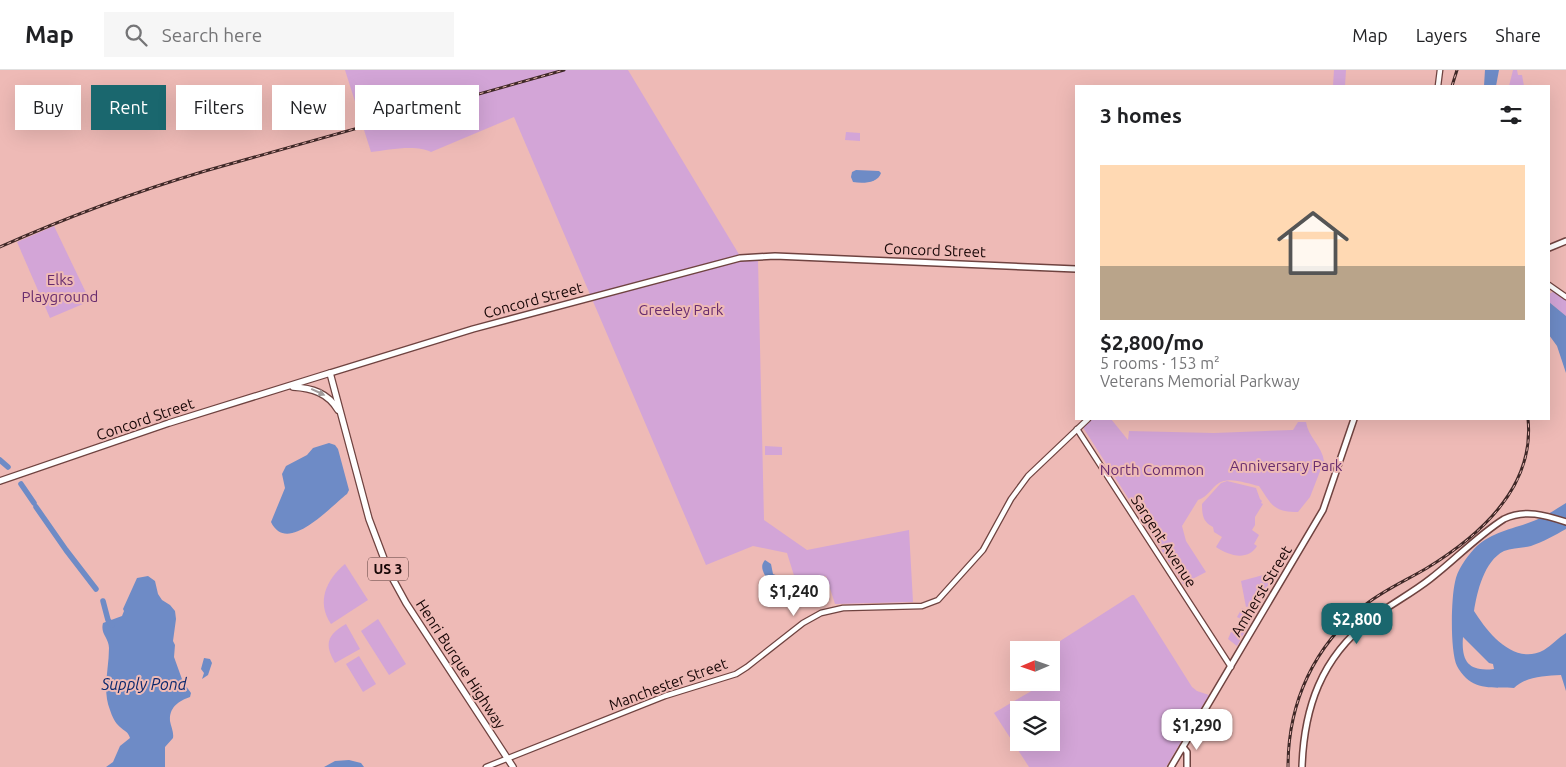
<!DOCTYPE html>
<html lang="en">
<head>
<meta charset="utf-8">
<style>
	:root { --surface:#fff; --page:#f6f6f6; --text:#202124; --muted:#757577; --line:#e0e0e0; --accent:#1a676e }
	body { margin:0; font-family:Ubuntu,sans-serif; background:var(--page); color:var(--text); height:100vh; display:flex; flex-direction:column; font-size:19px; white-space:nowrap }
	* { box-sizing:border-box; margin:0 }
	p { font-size:16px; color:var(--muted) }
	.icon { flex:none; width:28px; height:28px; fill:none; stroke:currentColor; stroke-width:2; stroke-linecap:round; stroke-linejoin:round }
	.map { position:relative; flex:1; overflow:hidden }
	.side { position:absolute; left:1075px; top:15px; width:475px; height:335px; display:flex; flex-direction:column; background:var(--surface); border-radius:0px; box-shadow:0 5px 20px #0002 }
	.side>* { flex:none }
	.top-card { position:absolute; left:15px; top:15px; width:475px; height:45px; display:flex; gap:10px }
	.needle { width:32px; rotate:268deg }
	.fabs { position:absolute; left:1010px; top:571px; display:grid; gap:10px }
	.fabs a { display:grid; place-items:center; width:50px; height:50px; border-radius:0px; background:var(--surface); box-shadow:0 5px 20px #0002; font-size:25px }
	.price { position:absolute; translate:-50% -42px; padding:0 11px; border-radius:10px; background:#fff; color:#222; font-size:16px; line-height:32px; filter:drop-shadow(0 1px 2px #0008) }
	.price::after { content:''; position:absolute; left:50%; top:30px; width:15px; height:11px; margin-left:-8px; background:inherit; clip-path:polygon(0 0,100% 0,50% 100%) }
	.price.active { background:var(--accent); color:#fff }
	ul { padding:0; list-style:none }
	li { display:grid; align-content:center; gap:10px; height:265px; padding:0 25px }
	li span { display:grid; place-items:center; height:155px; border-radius:0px; color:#555 }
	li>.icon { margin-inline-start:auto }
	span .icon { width:90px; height:90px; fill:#fffc; stroke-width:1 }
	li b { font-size:21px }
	h2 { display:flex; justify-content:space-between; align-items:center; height:60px; padding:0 25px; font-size:21px }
	.chip { padding:0 18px; border-radius:0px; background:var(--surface); box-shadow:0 5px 20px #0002; font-size:18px; line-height:45px }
	.chip.active { background:var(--accent); color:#fff }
	header { display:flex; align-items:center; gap:30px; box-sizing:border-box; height:70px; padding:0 25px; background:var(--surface); border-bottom:1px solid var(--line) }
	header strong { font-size:24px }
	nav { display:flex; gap:28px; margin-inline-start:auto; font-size:18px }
	.search { width:350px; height:45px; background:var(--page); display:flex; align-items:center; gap:12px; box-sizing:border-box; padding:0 18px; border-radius:0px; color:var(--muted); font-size:19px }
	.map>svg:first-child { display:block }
</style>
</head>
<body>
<header>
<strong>Map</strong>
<div class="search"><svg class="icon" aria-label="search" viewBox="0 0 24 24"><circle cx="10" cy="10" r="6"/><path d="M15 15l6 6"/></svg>Search here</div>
<nav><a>Map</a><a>Layers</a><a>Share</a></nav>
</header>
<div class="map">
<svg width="1566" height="697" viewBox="0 0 1566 697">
	<rect width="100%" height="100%" fill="#eebab6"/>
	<g fill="#d3a5d7" fill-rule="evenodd">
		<path d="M 345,0 L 628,0 L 743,191 L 758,190 L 764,450 L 807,480 L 909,460 L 913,532 L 835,534 L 826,506 L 796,512 L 787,483 L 753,476 L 706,495 L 514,47 L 431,82 C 417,74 387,80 371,82 Z"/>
		<path d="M 1334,0 L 1346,0 L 1345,16 L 1333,16 Z"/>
		<path d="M 1513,0 L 1517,0 L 1518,5 L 1522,5 L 1524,16 L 1509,16 Z"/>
		<path d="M 846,62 L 860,63 L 860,71 L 845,70 Z"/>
		<path d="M 54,156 L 90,231 L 50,248 L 17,172 Z"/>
		<path d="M 1555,221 L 1566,229 L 1566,246 L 1549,232 L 1549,224 Z"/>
		<path d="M 1092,349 L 1111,349 L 1128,370 L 1129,361 L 1214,363 L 1293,360 L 1298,352 L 1306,352 C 1308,367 1322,376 1324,391 L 1310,427 L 1298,442 C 1273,442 1272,435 1259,416 C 1249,414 1229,406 1219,413 C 1211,418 1208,427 1198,430 L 1182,456 L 1186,471 L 1206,502 L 1183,514 L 1084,359 L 1084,357 Z"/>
		<path d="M 765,376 L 782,377 L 782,385 L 765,385 Z"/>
		<path d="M 1227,411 L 1256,418 L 1260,429 L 1262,431 L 1261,433 L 1263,434 L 1255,447 L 1255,455 L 1252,460 L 1259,465 L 1254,474 L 1257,476 C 1247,492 1228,485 1216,477 L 1222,467 L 1214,462 L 1213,457 C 1203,452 1202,445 1202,434 L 1221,413 Z"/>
		<path d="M 345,494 L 368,530 L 331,554 C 316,532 326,510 345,494 Z"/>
		<path d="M 1267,504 C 1271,520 1263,534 1246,537 L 1241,511 Z"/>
		<path d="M 1132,525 L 1134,525 L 1192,617 L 1197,621 L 1209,625 L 1166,697 L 1029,697 L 994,643 L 1033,620 L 1029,613 L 1051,612 L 1051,580 L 1046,580 ZM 1019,640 L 1051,640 L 1051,672 L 1019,672 Z"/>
		<path d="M 1242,538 L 1254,545 L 1237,576 L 1228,569 L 1231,562 L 1235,563 L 1240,559 L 1237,556 L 1241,549 L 1237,547 Z"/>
		<path d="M 378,549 L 406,594 L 389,605 L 361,561 Z"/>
		<path d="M 346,554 L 360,579 L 335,593 C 324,574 327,565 346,554 Z"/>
		<path d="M 359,586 L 371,606 L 368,608 L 371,606 L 376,614 L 363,622 L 346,594 Z"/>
	</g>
	<g fill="#6e8bc6" fill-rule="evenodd">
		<path d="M 1485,0 L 1499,0 L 1496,16 L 1484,16 Z"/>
		<path d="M 856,100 L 879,101 L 881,103 C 878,113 863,114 853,112 L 851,107 L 852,102 Z"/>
		<path d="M 1549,232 L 1566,246 L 1566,303 L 1557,276 L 1549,265 Z"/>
		<path d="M 329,373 L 335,375 L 338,379 L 349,420 L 347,424 C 331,436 287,486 271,452 L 285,418 L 282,404 L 286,396 L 307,385 L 313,378 Z"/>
		<path d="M 1566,433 L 1566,459 C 1555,465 1543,472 1531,476 C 1523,478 1512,478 1504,481 C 1484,491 1477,522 1474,541 C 1488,563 1514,596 1544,580 C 1552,575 1558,568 1566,563 L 1566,621 L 1561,605 C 1544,606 1527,606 1514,618 C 1498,617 1478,620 1466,608 C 1463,605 1459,600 1457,596 C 1450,581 1451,529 1455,512 C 1457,500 1466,488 1474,479 C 1491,461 1515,459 1536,450 C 1546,446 1556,439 1566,433 ZM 1463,567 L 1489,593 L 1493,594 L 1494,599 C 1469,602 1461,592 1463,567 Z"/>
		<path d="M 765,490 L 771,494 L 773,504 L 778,506 L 779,512 L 769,514 C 766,505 758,498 765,490 Z"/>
		<path d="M 148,506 L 155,511 L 158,524 L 162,530 L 170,535 L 175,541 L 176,549 L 173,571 L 175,575 L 174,587 L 183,612 L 191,623 L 190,627 C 179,631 169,637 170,651 C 171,657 174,662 173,668 L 165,677 L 165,697 L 106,697 L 113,692 L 120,676 L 130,668 C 128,661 124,661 120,657 C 115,653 112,646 110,640 C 102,620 109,599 109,578 C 109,568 100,564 103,553 L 122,546 L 124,541 L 123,539 L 137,508 Z"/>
		<path d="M 204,588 L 210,589 L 212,593 L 208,605 L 202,609 L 204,603 L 201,599 Z"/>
		<path d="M 349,690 L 361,693 L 364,697 L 324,697 L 335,691 Z"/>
	</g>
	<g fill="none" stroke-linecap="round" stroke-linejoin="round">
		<g stroke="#6e8bc6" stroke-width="5.5">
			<path d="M 0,390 L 8,397"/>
			<path d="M 21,414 L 34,433"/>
			<path d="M 36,437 L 66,480 L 96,519"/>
			<path d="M 103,531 L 108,550 L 112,555"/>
		</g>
		<g stroke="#6f4340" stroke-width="7">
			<g id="tertiary">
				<path d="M 1438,16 L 1440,0"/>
				<path d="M 1549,215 L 1566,227"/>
				<path d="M 1077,359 L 1231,597"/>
				<path d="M 486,697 L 665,626 L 736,604 L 747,597 L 803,553 L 821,543 L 843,538 L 922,536 L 938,530 L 983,480 L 1011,429 L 1028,406 L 1088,349"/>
			</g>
		</g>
		<g stroke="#6f4340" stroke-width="8">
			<g id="secondary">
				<path d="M 1549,178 L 1566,171"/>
				<path d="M 330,303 L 473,259 L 740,188 L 775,186 L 1076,199"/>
				<path d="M 1183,677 L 1187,682 L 1187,697"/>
				<path d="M 1171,697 L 1323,440 L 1354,349"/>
				<path d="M 1302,697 C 1304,638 1321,588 1370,550 C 1389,535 1411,524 1430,509 C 1455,490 1477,466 1504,449 C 1525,439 1545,445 1566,452"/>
			</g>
		</g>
		<g stroke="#6f4340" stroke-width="8">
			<g id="primary">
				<path d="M 293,317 C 312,318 328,323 338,340"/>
				<path d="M 0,411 L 169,353 L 330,303 L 369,449 L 389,502 L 406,533 L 513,697"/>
			</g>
		</g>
		<use href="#tertiary" stroke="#fff" stroke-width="4.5"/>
		<use href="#secondary" stroke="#fff" stroke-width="5"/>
		<use href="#primary" stroke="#fff" stroke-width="5.5"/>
		<g stroke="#402928" stroke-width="3">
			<g id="rail">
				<path d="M 1452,16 L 1457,0"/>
				<path d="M 0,177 C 67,147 135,122 205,101 L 564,0"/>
				<path d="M 1288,697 C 1288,632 1314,576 1365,535 C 1384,520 1407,510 1427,498 C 1481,465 1535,417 1528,349"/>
			</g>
		</g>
		<use href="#rail" stroke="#eebab6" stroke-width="1" stroke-dasharray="4" stroke-linecap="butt"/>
	</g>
	<defs><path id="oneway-solid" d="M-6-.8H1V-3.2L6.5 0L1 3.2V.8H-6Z" transform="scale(1.25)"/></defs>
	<use fill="#a29b9b" href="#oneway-solid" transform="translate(318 322) rotate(25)"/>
	<g text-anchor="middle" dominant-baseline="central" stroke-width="4" stroke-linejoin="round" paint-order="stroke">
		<rect fill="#eebab6" stroke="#583c3b" stroke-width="1" x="368" y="487.5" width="40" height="23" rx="4"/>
		<g font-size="14" font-weight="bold" fill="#170606">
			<text x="388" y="499">US 3</text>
		</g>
		<g font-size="15" fill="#170606" stroke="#eebab6">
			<text transform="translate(935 180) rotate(2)">Concord Street</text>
			<text transform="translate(533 230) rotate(-15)">Concord Street</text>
			<text transform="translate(145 349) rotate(-19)">Concord Street</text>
			<text transform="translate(1164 471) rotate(57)">Sargent Avenue</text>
			<text transform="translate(1261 521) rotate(-59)">Amherst Street</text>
			<text transform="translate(461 594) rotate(57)">Henri Burque Highway</text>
			<text transform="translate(668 614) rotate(-20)">Manchester Street</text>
		</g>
		<g font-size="15" fill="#682c6e" stroke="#eebab6">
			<text x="60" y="209">Elks<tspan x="60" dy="17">Playground</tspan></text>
			<text x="681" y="239">Greeley Park</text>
			<text x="1286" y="395">Anniversary Park</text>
			<text x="1152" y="399">North Common</text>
		</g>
		<g font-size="16" font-style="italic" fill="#0b286d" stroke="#eebab6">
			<text x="144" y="614">Supply Pond</text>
		</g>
	</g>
</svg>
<div class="fabs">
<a><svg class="needle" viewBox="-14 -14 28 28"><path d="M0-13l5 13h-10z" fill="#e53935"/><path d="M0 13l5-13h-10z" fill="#757577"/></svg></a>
<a><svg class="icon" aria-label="layers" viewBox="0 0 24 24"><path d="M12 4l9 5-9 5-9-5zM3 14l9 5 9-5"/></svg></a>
</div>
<b class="price" style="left:794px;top:547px">$1,240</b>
<b class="price active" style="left:1357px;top:575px">$2,800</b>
<b class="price" style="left:1197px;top:681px">$1,290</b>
<div class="top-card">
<a class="chip">Buy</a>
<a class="chip active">Rent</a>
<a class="chip">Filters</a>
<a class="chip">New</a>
<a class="chip">Apartment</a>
</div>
<section class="side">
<h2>3 homes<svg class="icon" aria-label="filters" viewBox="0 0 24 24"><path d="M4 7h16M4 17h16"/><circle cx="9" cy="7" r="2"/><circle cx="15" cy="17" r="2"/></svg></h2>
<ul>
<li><span style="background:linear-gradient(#ffd9b3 65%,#b9a48a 0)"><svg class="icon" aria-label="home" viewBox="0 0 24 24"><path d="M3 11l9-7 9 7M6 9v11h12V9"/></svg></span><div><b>$2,800/mo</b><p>5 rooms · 153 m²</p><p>Veterans Memorial Parkway</p></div></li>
</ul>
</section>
</div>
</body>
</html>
